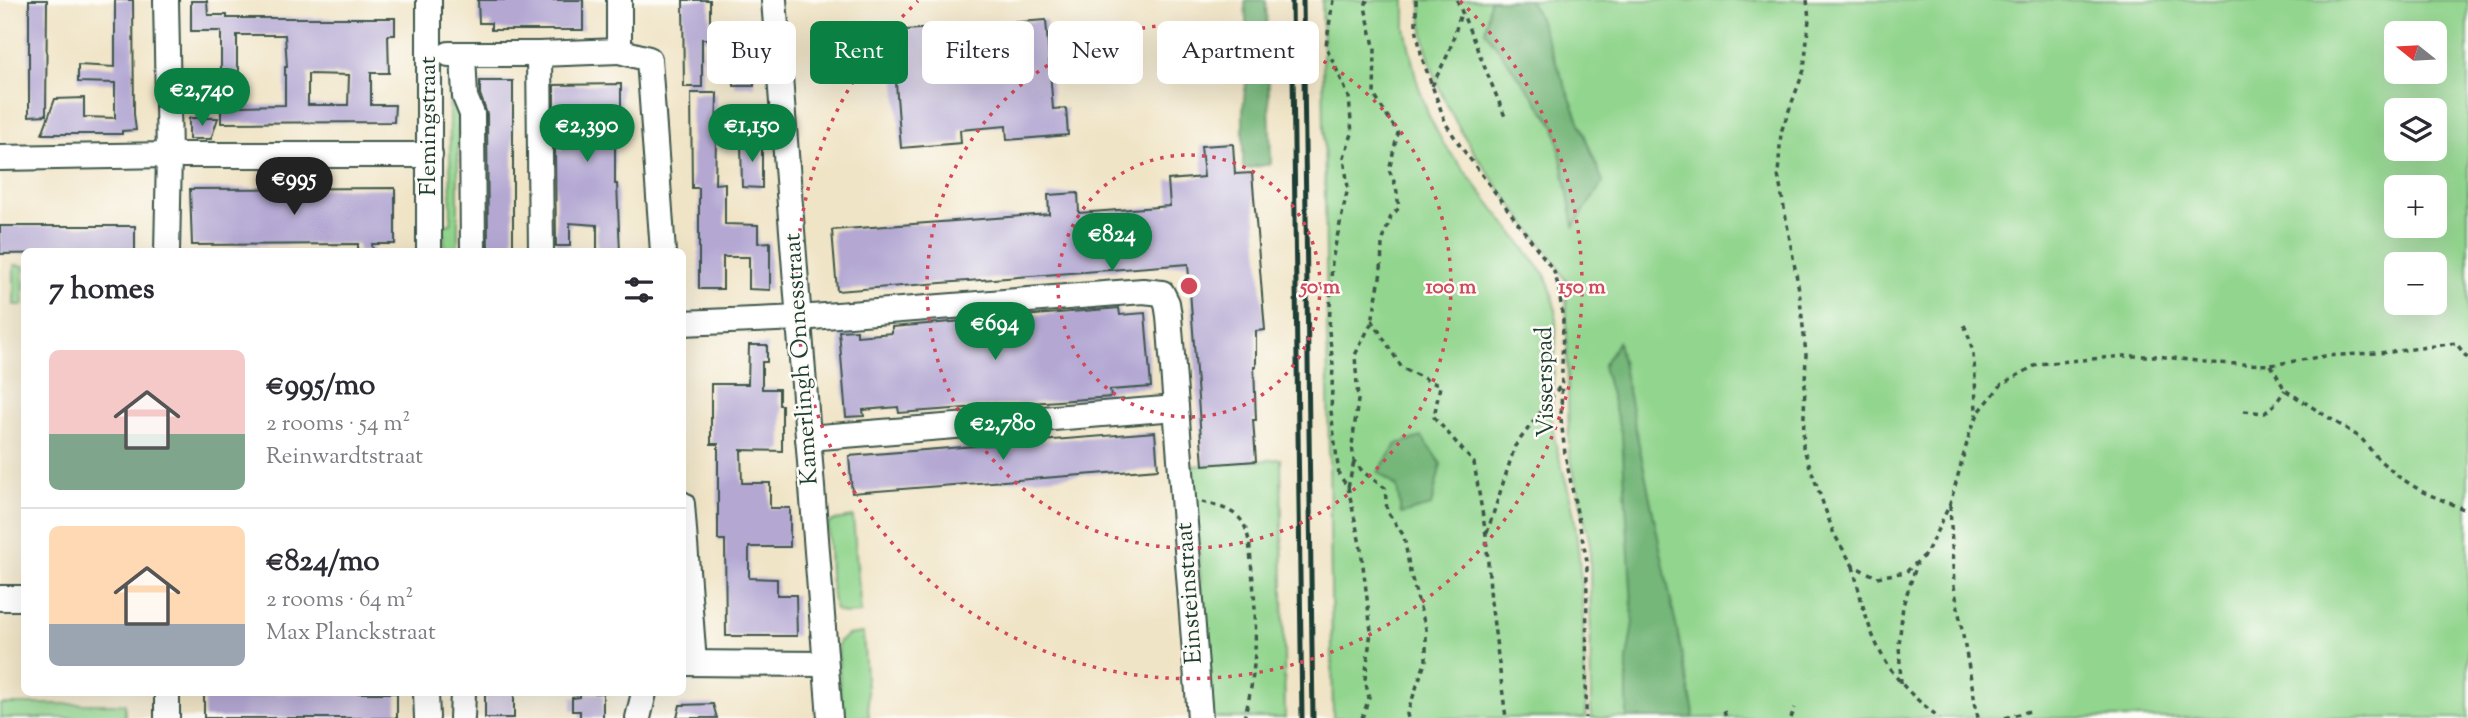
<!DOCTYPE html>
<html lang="en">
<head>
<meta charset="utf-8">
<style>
	:root { --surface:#fff; --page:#f2f2f3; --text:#2b2b33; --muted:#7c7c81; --line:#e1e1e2; --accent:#0b8043 }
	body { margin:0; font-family:"Sorts Mill Goudy",serif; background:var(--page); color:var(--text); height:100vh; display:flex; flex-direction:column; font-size:26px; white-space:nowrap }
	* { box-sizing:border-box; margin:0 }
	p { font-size:23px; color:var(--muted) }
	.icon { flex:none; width:38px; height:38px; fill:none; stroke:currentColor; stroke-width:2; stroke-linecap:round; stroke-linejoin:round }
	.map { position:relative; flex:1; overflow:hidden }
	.sheet { position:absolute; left:21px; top:248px; width:665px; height:448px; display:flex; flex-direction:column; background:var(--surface); border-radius:10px; box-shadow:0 7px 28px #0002 }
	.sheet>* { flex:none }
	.banner { position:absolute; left:707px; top:21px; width:665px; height:63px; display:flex; gap:14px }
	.needle { width:46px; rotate:288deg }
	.fabs { position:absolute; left:2384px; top:21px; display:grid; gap:14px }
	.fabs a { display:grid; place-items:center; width:63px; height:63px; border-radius:10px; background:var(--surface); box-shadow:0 7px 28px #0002; font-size:35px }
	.price { position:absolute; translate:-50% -60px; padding:0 16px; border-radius:24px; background:var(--accent); color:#fff; font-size:23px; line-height:46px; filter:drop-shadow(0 2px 4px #0008) }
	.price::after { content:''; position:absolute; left:50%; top:42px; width:21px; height:16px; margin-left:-10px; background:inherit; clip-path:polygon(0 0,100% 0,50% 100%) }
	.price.on { background:#222; color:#fff }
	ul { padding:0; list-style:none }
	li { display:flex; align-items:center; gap:21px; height:175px; padding:0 28px }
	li+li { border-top:2px solid var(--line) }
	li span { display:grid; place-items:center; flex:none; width:196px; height:140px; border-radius:10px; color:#555 }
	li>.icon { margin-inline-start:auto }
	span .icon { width:84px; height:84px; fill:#fffc; stroke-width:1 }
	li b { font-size:30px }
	h2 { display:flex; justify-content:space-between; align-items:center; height:84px; padding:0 28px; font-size:30px }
	.chip { padding:0 24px; border-radius:10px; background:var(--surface); box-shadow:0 7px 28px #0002; font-size:24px; line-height:63px }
	.chip.on { background:var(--accent); color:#fff }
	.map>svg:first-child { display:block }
</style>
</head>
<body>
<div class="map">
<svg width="2468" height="718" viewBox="0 0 2468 718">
	<rect width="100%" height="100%" fill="#fdfcf7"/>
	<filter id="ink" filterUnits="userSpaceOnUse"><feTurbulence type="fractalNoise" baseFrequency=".0143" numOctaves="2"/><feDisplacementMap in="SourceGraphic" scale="14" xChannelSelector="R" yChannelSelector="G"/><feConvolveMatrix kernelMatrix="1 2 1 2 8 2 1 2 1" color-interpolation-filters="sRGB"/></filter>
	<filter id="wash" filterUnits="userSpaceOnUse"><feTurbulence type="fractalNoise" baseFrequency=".00686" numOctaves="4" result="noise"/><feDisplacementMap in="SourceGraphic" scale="28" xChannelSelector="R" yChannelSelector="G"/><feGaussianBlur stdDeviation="1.57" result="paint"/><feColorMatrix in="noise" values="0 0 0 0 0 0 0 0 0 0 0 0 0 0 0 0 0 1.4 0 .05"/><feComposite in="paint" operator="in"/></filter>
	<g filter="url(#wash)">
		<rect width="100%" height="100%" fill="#f0e4c6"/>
		<g fill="#92d58e" stroke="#588961" stroke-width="2" fill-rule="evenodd">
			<path d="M 1322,0 L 1405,0 L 1405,28 L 1416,78 L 1428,114 L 1443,143 L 1545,275 C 1568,321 1548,373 1552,422 C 1555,454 1569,484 1574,516 C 1584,583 1584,650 1586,718 L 1333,718 Z"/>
			<path d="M 1421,0 L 2468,0 L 2468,718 L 1591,718 L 1590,544 L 1569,452 L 1566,281 L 1556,263 C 1500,187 1419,100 1421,0 ZM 2396,33 L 2434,33 L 2434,72 L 2396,72 ZM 2396,110 L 2434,110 L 2434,149 L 2396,149 ZM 2396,187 L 2434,187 L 2434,226 L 2396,226 ZM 2396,264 L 2434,264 L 2434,303 L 2396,303 Z"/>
			<path d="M 449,67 L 458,67 L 458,252 L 444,252 L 444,225 L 451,224 Z"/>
			<path d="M 14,265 L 24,266 L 24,305 L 14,305 Z"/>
			<path d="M 1281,459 L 1285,718 L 1211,718 L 1192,466 Z"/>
			<path d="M 853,517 L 861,613 L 845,614 L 835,610 L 830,576 L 828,524 L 835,520 Z"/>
			<path d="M 863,633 L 869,718 L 841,718 L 838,642 L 848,635 Z"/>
			<rect x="0" y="704" width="125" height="14"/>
		</g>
		<g fill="#75b679" stroke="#4a7a56" stroke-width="2">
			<path d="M 1245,0 L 1266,0 L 1271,164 L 1243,169 L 1243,110 L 1248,60 Z"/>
			<path d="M 1490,0 L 1529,0 L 1537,14 L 1603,182 L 1574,226 L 1555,126 L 1485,31 Z"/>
			<path d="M 1618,342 L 1694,713 L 1692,718 L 1627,718 L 1627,659 L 1633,623 L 1622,436 L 1603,366 Z"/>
			<path d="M 1422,437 L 1441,464 L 1431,506 L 1401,514 L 1397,487 L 1378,472 L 1397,444 Z"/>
		</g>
		<g id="blocks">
			<g fill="#b4a8d3" fill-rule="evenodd">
				<path d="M 29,0 L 47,0 L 46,115 L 29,116 Z"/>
				<path d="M 115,0 L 133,0 L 134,114 L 136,130 L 122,131 L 122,134 L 42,134 L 55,99 L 84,98 L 84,117 L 115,118 L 115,83 L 78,82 L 78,65 L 115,67 Z"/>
				<path d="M 478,0 L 583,0 L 583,30 L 491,30 L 491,23 L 479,23 Z"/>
				<path d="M 683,0 L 710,0 L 710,39 L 702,39 L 702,87 L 684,87 Z"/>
				<path d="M 191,1 L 207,1 L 208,15 L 227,15 L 227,18 L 395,18 L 395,35 L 388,35 L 389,73 L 371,73 L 371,105 L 395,105 L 394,122 L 221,123 L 221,31 L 191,31 ZM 237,35 L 285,35 L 287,67 L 285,67 L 285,105 L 238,106 L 239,67 L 237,66 ZM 308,74 L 349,75 L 348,105 L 308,105 Z"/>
				<path d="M 1046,20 L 1053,109 L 1066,108 L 1068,135 L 1007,140 L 1006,126 L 960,130 L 961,143 L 901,148 L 892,31 Z"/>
				<path d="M 733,39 L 754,39 L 754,86 L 734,86 Z"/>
				<path d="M 480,81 L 513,81 L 513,252 L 488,252 L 487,114 L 480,94 Z"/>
				<path d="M 621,84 L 621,107 L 611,107 L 612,144 L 615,144 L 615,184 L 617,184 L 620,252 L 597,252 L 597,225 L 570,223 L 570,246 L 556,246 L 555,149 L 563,149 L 563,108 L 554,108 L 554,85 Z"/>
				<path d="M 691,93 L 717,93 L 715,184 L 725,183 L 725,224 L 758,225 L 758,243 L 770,242 L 770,290 L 749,289 L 749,257 L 723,257 L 723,289 L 699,289 L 699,188 L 692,188 Z"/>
				<path d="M 189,118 L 218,118 L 211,139 L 189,139 Z"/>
				<path d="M 741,141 L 762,141 L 762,188 L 742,187 Z"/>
				<path d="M 1233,144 L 1235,174 L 1252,173 L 1265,330 L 1256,331 L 1256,367 L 1254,367 L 1256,420 L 1253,420 L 1256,461 L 1203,465 L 1188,264 L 837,291 L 832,230 L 1049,214 L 1048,195 L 1078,193 L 1079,213 L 1170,206 L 1168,180 L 1204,177 L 1201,146 Z"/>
				<path d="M 395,188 L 395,244 L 372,244 L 373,252 L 358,252 L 358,244 L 192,245 L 190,189 Z"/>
				<path d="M 0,226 L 135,226 L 135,252 L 0,254 Z"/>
				<path d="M 1119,308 L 1120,315 L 1145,313 L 1151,387 L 1110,390 L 1111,397 L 899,413 L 898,407 L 863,410 L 864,416 L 846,417 L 839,331 L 857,330 L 857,336 L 892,333 L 892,327 Z"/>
				<path d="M 749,345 L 767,345 L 767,362 L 762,362 L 762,389 L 779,389 L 779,405 L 782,405 L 782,451 L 741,450 L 742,483 L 770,483 L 770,508 L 790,508 L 790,547 L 749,547 L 749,578 L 777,579 L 777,595 L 796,595 L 797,636 L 726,636 L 725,540 L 718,540 L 718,444 L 711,444 L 711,384 L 748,384 Z"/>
				<path d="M 1155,432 L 1158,469 L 852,493 L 849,456 Z"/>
				<rect x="204" y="693" width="193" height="25"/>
				<rect x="485" y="693" width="29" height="25"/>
				<path d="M 580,693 L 603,693 L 603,718 L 580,718 L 580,711 L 572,711 L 572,698 L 580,697 Z"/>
				<path d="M 713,704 L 717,718 L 677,718 L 680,705 Z"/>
			</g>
		</g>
	</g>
	<g filter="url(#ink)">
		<use href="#blocks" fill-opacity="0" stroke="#3e564a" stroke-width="2"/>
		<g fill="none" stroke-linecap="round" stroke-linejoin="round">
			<g stroke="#3e564a" stroke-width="28">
				<g id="minor">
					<path d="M 166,0 L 169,155 L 167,252"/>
					<path d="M 619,0 L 619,51 L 649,59 L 663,252"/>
					<path d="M 774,0 L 830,718"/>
					<path d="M 449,54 L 539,54 L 619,51"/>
					<path d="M 463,54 L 465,97 L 472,114 L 473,252"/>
					<path d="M 539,54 L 541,252"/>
					<path d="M 0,158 L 169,155 L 430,155"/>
					<path d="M 429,252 L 429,0"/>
					<path d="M 682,323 L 799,318 L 1143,291 L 1162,293 L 1167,303 L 1169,316 L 1200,718"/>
					<path d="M 808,438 L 1176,408"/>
					<path d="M 682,504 L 694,663"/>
					<path d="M 0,598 L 24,598"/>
					<path d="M 682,663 L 825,664"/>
					<path d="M 426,693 L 427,718"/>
					<path d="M 167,718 L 167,693"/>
					<path d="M 462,718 L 463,693"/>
					<path d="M 638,718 L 644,693"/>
				</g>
			</g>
			<g stroke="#3e564a" stroke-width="3.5" stroke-dasharray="5 5" stroke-linecap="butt">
				<path d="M 1333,0 L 1326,46 L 1349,97 L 1352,134 L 1344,157 L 1348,188 L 1332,260 L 1329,331 L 1333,365 L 1331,411 L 1339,475 L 1348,487 L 1361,549 L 1371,631 L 1365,679 L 1369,698 L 1362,718"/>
				<path d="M 1367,0 L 1365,7 L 1375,50 L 1374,95 L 1398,133 L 1389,170 L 1396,186 L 1399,208 L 1391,216 L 1382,243 L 1381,272 L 1372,322 L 1355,355 L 1358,400 L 1352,445 L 1354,461 L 1363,472 L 1385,488 L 1387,511 L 1404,536 L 1410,572 L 1426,629 L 1426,660 L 1407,714 L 1408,718"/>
				<path d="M 1416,0 L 1416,28 L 1422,58 L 1446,124 L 1461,147 L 1554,271 L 1559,289 L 1563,321 L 1561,419 L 1565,454 L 1587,561 L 1586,718"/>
				<path d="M 1457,0 L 1506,119"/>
				<path d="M 1807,0 L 1809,19 L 1804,70 L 1781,132 L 1778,175 L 1799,290 L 1806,354 L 1803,447 L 1834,534 L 1853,566 L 1877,577 L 1906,572 L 1926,554 L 1950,504 L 1970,432 L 1979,412 L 2002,384 L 2038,364 L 2124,356 L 2158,356 L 2212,363 L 2271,365 L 2325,356 L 2391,352 L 2456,343 L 2468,359"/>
				<path d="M 1432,86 L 1449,52 L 1461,13"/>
				<path d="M 1372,320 L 1402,368 L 1440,386 L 1434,417 L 1474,463 L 1486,535 L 1491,602 L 1506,718"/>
				<path d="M 1964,325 C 1977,351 1975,386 1976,415"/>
				<path d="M 2271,365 L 2285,390 L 2361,438 L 2378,459 L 2399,477 L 2423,492 L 2468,511"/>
				<path d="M 2244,411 L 2265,413 L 2276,403 L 2285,390"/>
				<path d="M 1348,487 L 1354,462"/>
				<path d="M 1202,502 C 1215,505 1232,509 1241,520 C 1249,530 1250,549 1251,562 C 1257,614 1259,667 1244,718"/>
				<path d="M 1950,505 L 1954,586 L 1978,718"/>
				<path d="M 1487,533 L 1515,446 L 1561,385"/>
				<path d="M 1853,566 C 1869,635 1880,674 1940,718"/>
				<path d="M 1901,683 L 1899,645 L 1903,605 L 1917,564"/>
				<path d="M 1724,711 L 1726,718"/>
				<path d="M 1791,718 L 1795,708"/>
				<path d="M 2005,718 L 2030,711"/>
			</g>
			<use href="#minor" stroke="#fff" stroke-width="24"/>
			<g stroke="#1f3d34" stroke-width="5">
				<path d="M 1292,0 L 1302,718"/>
				<path d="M 1303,0 L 1313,718"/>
			</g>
		</g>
	</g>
	<g fill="none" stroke="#d1495b" stroke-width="3.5" stroke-dasharray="3.5 7">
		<circle cx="1189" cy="286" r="131"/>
		<circle cx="1189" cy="286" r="262"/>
		<path d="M1460 1A393 393 0 1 1 918 1"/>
	</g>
	<g text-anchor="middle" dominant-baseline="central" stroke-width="5" stroke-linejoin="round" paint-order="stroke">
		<g font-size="24" fill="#1f3d34" stroke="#fdfcf7">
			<text transform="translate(429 126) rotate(-90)">Flemingstraat</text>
			<text transform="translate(802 359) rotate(-94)">Kamerlingh Onnesstraat</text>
			<text transform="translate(1546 382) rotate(-91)">Visserspad</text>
			<text transform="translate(1190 593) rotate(-94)">Einsteinstraat</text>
		</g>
	</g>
	<circle cx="1189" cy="286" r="10" fill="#d1495b" stroke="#fdfcf7" stroke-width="3.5"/>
	<g font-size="21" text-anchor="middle" font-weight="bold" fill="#d1495b" stroke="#fdfcf7" stroke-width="5" stroke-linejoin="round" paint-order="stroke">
		<text x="1320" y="293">50 m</text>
		<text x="1451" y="293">100 m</text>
		<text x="1582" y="293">150 m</text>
	</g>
</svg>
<div class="fabs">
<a><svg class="needle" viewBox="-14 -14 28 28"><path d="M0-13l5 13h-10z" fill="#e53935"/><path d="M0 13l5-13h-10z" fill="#7c7c81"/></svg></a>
<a><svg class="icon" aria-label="layers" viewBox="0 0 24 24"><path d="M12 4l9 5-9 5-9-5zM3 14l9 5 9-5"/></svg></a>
<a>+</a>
<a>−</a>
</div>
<b class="price" style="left:202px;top:128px">€2,740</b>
<b class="price" style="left:587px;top:164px">€2,390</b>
<b class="price" style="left:752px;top:164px">€1,150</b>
<b class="price on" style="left:294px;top:217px">€995</b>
<b class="price" style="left:1112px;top:273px">€824</b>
<b class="price" style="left:995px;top:362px">€694</b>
<b class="price" style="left:1003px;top:462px">€2,780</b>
<div class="banner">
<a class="chip">Buy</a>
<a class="chip on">Rent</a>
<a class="chip">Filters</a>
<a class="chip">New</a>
<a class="chip">Apartment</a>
</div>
<section class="sheet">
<h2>7 homes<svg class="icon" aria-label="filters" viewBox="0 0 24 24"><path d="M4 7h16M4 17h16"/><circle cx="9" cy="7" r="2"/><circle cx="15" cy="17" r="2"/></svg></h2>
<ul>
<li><span style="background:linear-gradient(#f6c9c9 60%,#7fa58c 0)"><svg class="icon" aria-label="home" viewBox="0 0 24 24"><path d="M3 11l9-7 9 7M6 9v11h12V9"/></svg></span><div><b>€995/mo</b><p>2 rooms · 54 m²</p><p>Reinwardtstraat</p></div></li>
<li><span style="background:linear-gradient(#ffd9b3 70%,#9aa5b1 0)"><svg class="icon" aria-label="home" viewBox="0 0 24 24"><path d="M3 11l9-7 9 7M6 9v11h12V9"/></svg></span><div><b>€824/mo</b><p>2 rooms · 64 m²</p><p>Max Planckstraat</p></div></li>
</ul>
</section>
</div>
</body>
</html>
